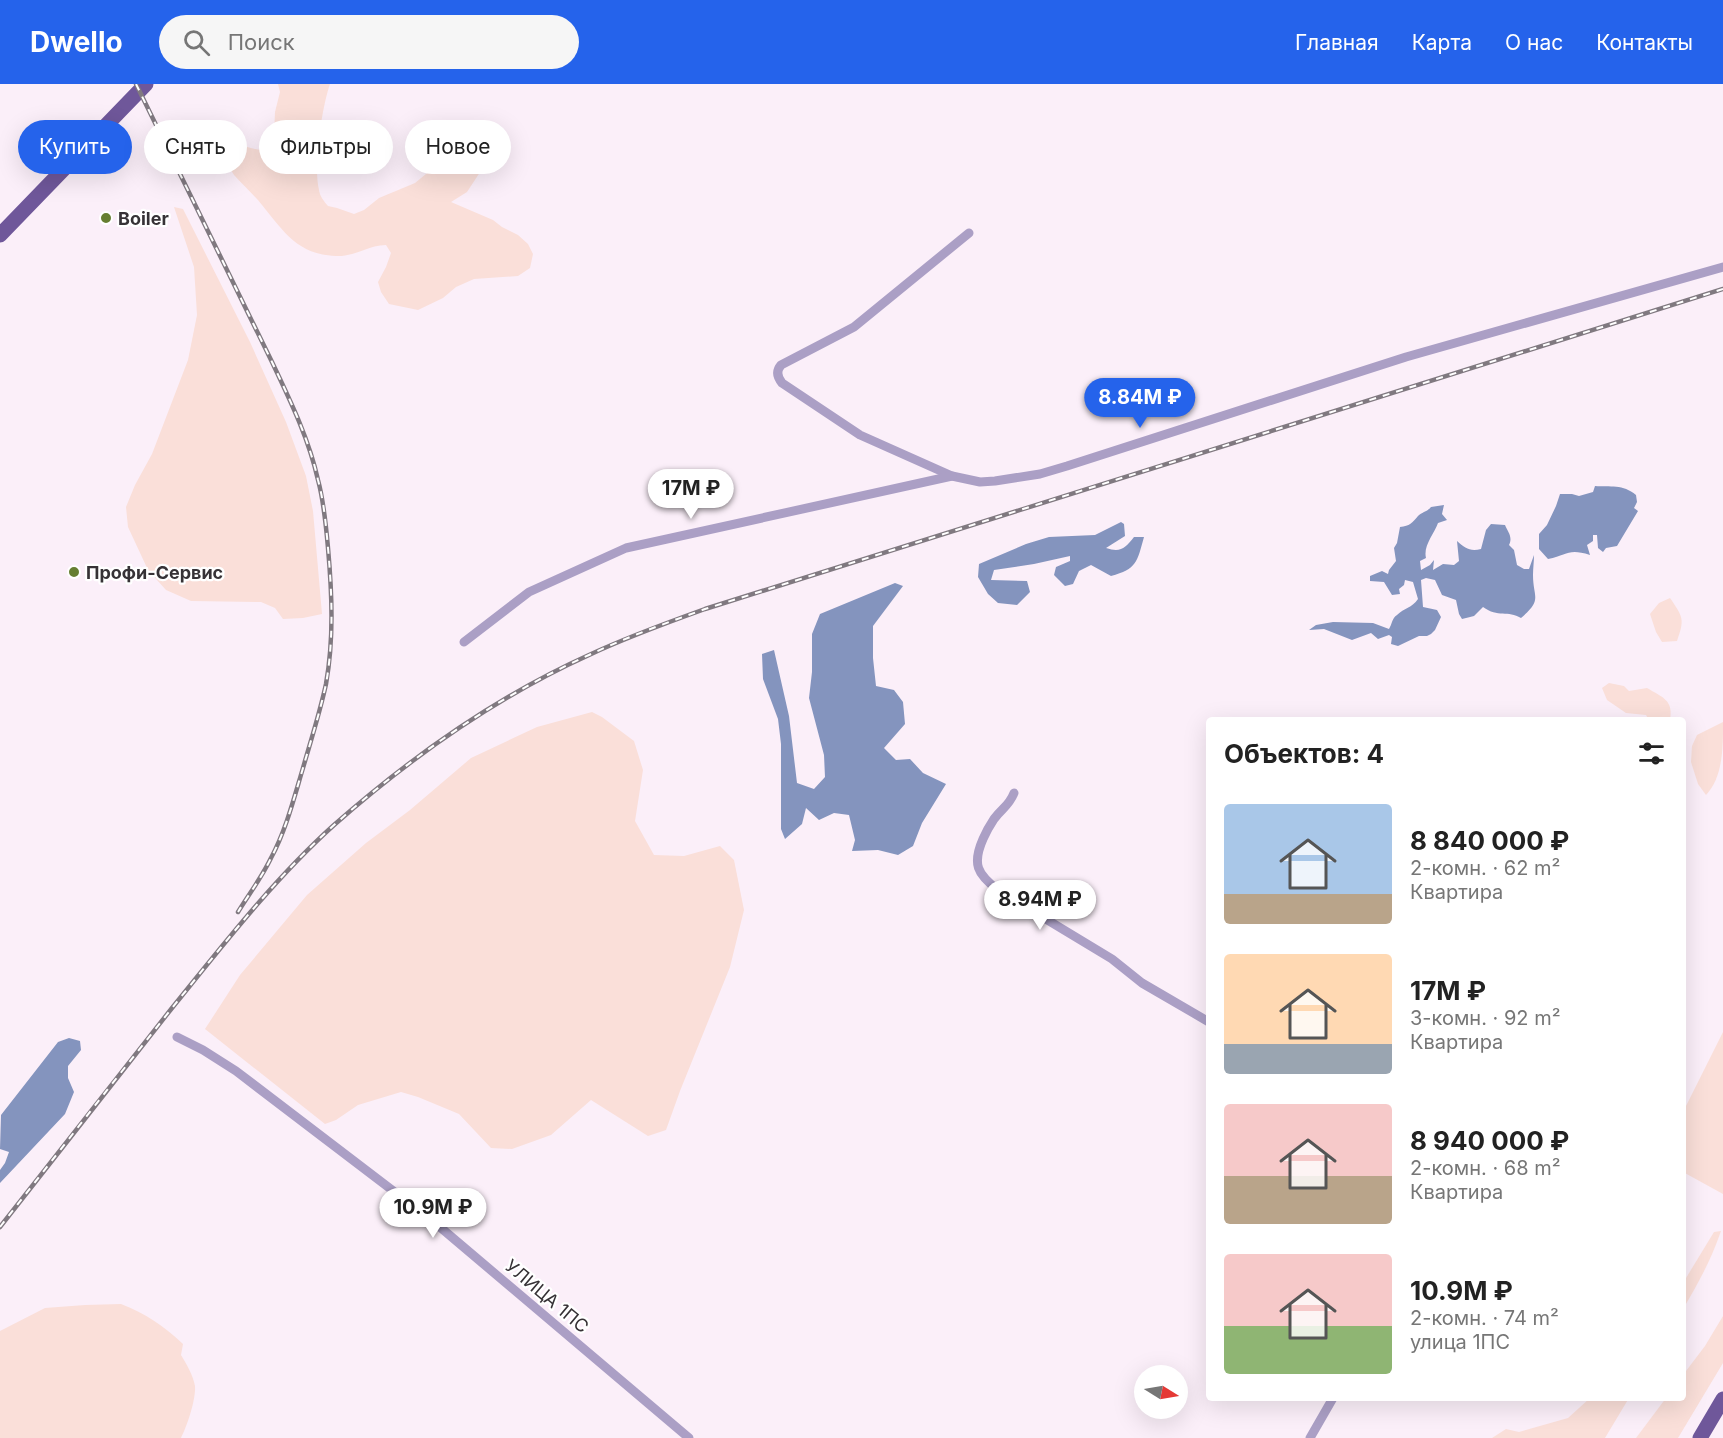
<!DOCTYPE html>
<html lang="ru">
<head>
<meta charset="utf-8">
<style>
	:root { --surface:#fff; --page:#f6f6f6; --text:#222; --muted:#767676; --accent:#2563eb }
	body { margin:0; font-family:Inter,sans-serif; background:var(--page); color:var(--text); height:100vh; display:flex; flex-direction:column; font-size:22px; white-space:nowrap }
	* { box-sizing:border-box; margin:0 }
	p { font-size:20px; color:var(--muted) }
	.icon { flex:none; width:33px; height:33px; fill:none; stroke:currentColor; stroke-width:2; stroke-linecap:round; stroke-linejoin:round }
	.map { position:relative; flex:1; overflow:hidden }
	.side { position:absolute; left:1206px; top:633px; width:480px; height:684px; display:flex; flex-direction:column; background:var(--surface); border-radius:6px; box-shadow:0 6px 24px #0002 }
	.side>* { flex:none }
	.hud { position:absolute; left:18px; top:36px; width:570px; height:54px; display:flex; gap:12px }
	.needle { width:39px; rotate:101deg }
	.controls { position:absolute; left:1134px; top:1281px; display:grid; gap:12px }
	.controls a { display:grid; place-items:center; width:54px; height:54px; border-radius:50%; background:var(--surface); box-shadow:0 6px 24px #0002; font-size:30px }
	.price { position:absolute; translate:-50% -51px; padding:0 14px; border-radius:21px; background:#fff; color:#222; font-size:20px; line-height:39px; filter:drop-shadow(0 2px 3px #0008) }
	.price::after { content:''; position:absolute; left:50%; top:36px; width:18px; height:14px; margin-left:-9px; background:inherit; clip-path:polygon(0 0,100% 0,50% 100%) }
	.price.active { background:var(--accent); color:#fff }
	ul { padding:0; list-style:none }
	li { display:flex; align-items:center; gap:18px; height:150px; padding:0 18px }
	li span { display:grid; place-items:center; flex:none; width:168px; height:120px; border-radius:6px; color:#555 }
	li>.icon { margin-inline-start:auto }
	span .icon { width:72px; height:72px; fill:#fffc; stroke-width:1 }
	li b { font-size:26px }
	h2 { display:flex; justify-content:space-between; align-items:center; height:72px; padding:0 18px; font-size:26px }
	.chip { padding:0 21px; border-radius:27px; background:var(--surface); box-shadow:0 6px 24px #0002; font-size:21px; line-height:54px }
	.chip.active { background:var(--accent); color:#fff }
	header { display:flex; align-items:center; gap:36px; box-sizing:border-box; height:84px; padding:0 30px; background:var(--accent); color:#fff }
	header strong { font-size:28px }
	nav { display:flex; gap:33px; margin-inline-start:auto; font-size:21px }
	.search { width:420px; height:54px; background:var(--page); display:flex; align-items:center; gap:15px; box-sizing:border-box; padding:0 21px; border-radius:33px; color:var(--muted); font-size:22px }
	.map>svg:first-child { display:block }
</style>
</head>
<body>
<header>
<strong>Dwello</strong>
<div class="search"><svg class="icon" aria-label="search" viewBox="0 0 24 24"><circle cx="10" cy="10" r="6"/><path d="M15 15l6 6"/></svg>Поиск</div>
<nav><a>Главная</a><a>Карта</a><a>О нас</a><a>Контакты</a></nav>
</header>
<div class="map">
<svg width="1723" height="1354" viewBox="0 0 1723 1354">
	<rect width="100%" height="100%" fill="#fbeff9"/>
	<g fill="#fadfd9">
		<path d="M 278,0 L 330,0 C 322,23 313,82 319,106 C 320,113 324,117 328,122 L 337,124 L 354,130 L 364,126 L 379,114 L 415,99 L 443,76 L 458,57 L 467,50 L 477,48 L 485,58 L 488,76 L 467,108 L 451,118 L 493,136 L 502,143 L 518,151 L 528,160 L 533,170 L 530,184 L 518,192 L 474,195 L 456,203 L 443,214 L 418,226 L 389,220 L 381,208 L 378,198 L 386,183 L 391,169 L 386,161 C 369,161 354,173 336,172 C 297,170 285,149 262,121 C 254,111 243,101 234,91 C 228,81 221,72 226,61 C 238,58 249,65 262,66 L 268,61 L 274,51 L 275,28 L 280,8 Z"/>
		<path d="M 174,123 L 183,125 L 250,258 L 286,338 L 306,392 L 313,427 L 322,530 L 303,534 L 283,535 L 275,524 L 261,518 L 191,517 L 166,506 L 148,486 L 128,443 L 126,423 L 135,401 L 152,370 L 188,276 L 197,231 L 194,183 Z"/>
		<path d="M 1670,514 C 1683,533 1685,535 1677,557 L 1662,558 L 1656,548 L 1650,530 L 1659,519 Z"/>
		<path d="M 1609,599 L 1624,602 L 1629,607 L 1647,604 C 1662,613 1674,616 1670,636 L 1649,636 L 1646,631 L 1626,629 L 1607,616 L 1602,604 Z"/>
		<path d="M 592,628 L 602,633 L 634,657 L 643,686 L 635,737 L 654,771 L 684,772 L 720,762 L 734,776 L 744,826 L 730,883 L 680,1007 L 666,1046 L 648,1052 L 591,1016 L 551,1051 L 512,1065 L 491,1064 L 459,1030 L 418,1013 L 401,1008 L 358,1021 L 336,1036 L 325,1040 L 205,945 L 240,891 L 307,811 L 366,759 L 410,726 L 471,674 L 537,643 Z"/>
		<path d="M 1723,638 C 1723,664 1723,693 1706,711 L 1698,700 L 1691,678 L 1692,662 L 1697,651 Z"/>
		<path d="M 1723,948 L 1723,1110 L 1683,1088 L 1683,1028 Z"/>
		<path d="M 1721,1147 C 1711,1176 1698,1200 1683,1225 L 1683,1199 L 1714,1148 Z"/>
		<path d="M 121,1220 C 146,1230 163,1241 183,1260 L 181,1271 C 187,1281 193,1291 195,1302 C 196,1316 187,1342 181,1354 L 0,1354 L 0,1247 L 45,1224 L 85,1221 Z"/>
		<path d="M 1723,1232 L 1723,1279 L 1678,1354 L 1636,1354 L 1666,1314 L 1683,1314 L 1683,1291 L 1705,1262 Z"/>
		<path d="M 1590,1314 L 1629,1314 L 1605,1354 L 1492,1354 L 1506,1345 L 1519,1348 L 1568,1334 Z"/>
	</g>
	<g fill="#8494be">
		<path d="M 1595,402 C 1610,403 1623,400 1636,411 L 1637,418 L 1634,424 L 1638,427 L 1617,462 L 1606,464 L 1603,468 L 1598,464 L 1597,451 L 1593,451 L 1593,457 L 1587,461 L 1590,471 C 1568,464 1568,471 1548,475 L 1539,465 L 1539,450 L 1547,441 L 1556,422 L 1560,410 L 1572,410 L 1579,412 L 1593,408 Z"/>
		<path d="M 1444,421 L 1442,430 L 1447,436 L 1438,439 C 1434,450 1423,462 1426,474 L 1420,477 L 1421,486 L 1430,481 L 1434,476 L 1433,486 L 1443,480 L 1454,481 L 1459,477 L 1457,457 C 1465,464 1470,468 1481,465 L 1486,446 L 1491,440 L 1505,441 C 1508,448 1513,453 1509,461 L 1514,466 L 1517,481 L 1524,485 L 1529,485 L 1534,471 C 1534,478 1533,484 1533,491 C 1533,514 1543,515 1521,534 C 1508,526 1498,534 1483,523 L 1474,532 L 1462,535 L 1459,530 L 1456,516 L 1442,511 L 1435,496 L 1426,494 L 1421,496 L 1423,523 L 1437,526 L 1441,533 L 1435,546 L 1431,550 L 1427,552 L 1419,552 L 1398,562 L 1391,560 L 1392,553 L 1389,551 L 1378,555 L 1371,549 L 1352,556 L 1324,545 L 1309,546 L 1316,541 L 1333,538 L 1373,539 L 1389,545 C 1392,540 1392,534 1397,531 C 1404,524 1412,524 1418,515 L 1413,498 L 1405,496 L 1404,501 L 1399,505 L 1400,510 L 1392,511 L 1384,498 L 1370,497 L 1370,492 L 1382,487 L 1388,490 L 1389,486 L 1396,477 L 1394,464 L 1397,459 L 1400,443 C 1410,442 1412,439 1418,432 C 1422,428 1427,428 1431,423 Z"/>
		<path d="M 1121,438 L 1124,440 L 1125,452 L 1106,464 C 1121,469 1125,464 1134,453 L 1144,453 C 1137,478 1137,485 1111,492 L 1091,481 L 1079,487 L 1073,500 L 1065,502 L 1054,491 L 1056,483 L 1070,477 L 1070,472 L 1034,480 L 994,486 L 991,496 L 1027,497 L 1030,508 L 1017,521 L 998,519 L 988,510 L 978,493 L 979,480 L 1026,460 L 1049,453 L 1095,451 Z"/>
		<path d="M 895,499 L 903,502 L 873,542 L 873,574 L 876,602 L 894,606 L 903,618 L 905,640 L 884,664 L 896,676 L 910,675 L 923,689 L 946,700 L 922,739 L 913,762 L 898,771 L 878,766 L 852,767 L 855,756 L 849,731 L 834,729 L 819,736 L 806,724 L 802,740 L 785,755 L 781,745 L 781,660 L 778,635 L 763,595 L 762,570 L 774,566 L 789,632 L 797,699 L 814,705 L 825,693 L 824,671 L 809,614 L 812,588 L 812,550 L 820,530 Z"/>
		<path d="M 69,954 L 80,957 L 81,966 L 68,982 L 68,994 L 74,1008 L 65,1030 L 0,1099 L 0,1086 L 5,1079 L 9,1068 L 0,1065 L 1,1031 L 58,958 Z"/>
	</g>
	<g fill="none" stroke-linecap="round" stroke-linejoin="round">
		<g stroke="#ab9fc5" stroke-width="9">
			<path d="M 969,149 L 854,243 L 781,281 C 776,287 777,293 782,299 L 860,351 L 952,392 L 980,398 L 995,397 L 1040,390 L 1067,382 L 1406,273 L 1723,183"/>
			<path d="M 464,558 L 529,508 L 626,464 L 952,392"/>
			<path d="M 1014,709 C 1009,722 1002,724 994,735 C 990,741 986,748 983,755 C 972,780 977,790 998,806 L 1112,875 L 1142,899 L 1209,938"/>
			<path d="M 177,953 L 203,966 L 236,987 L 434,1138 L 689,1354"/>
			<path d="M 1310,1354 L 1333,1314"/>
		</g>
		<g stroke="#6f579a" stroke-width="15">
			<path d="M 0,151 L 146,0"/>
			<path d="M 1700,1354 L 1723,1315"/>
		</g>
		<g stroke="#807980" stroke-width="4.5">
			<g id="rail">
				<path d="M 136,0 L 272,278 C 290,316 309,355 318,396 C 324,418 326,441 328,464 C 332,509 334,555 326,600 C 320,628 311,656 303,684 C 294,714 286,746 271,774 C 262,793 249,810 238,828"/>
				<path d="M 0,1143 C 57,1070 114,997 172,924 C 223,861 274,795 334,741 C 410,674 496,613 589,571 C 627,553 666,539 705,525 L 1723,205"/>
			</g>
		</g>
		<use href="#rail" stroke="#fff" stroke-width="2" stroke-dasharray="7" stroke-linecap="butt"/>
	</g>
	<g fill="#667e31" stroke="#fff" stroke-width="2">
		<circle cx="106" cy="134" r="6"/>
		<circle cx="74" cy="488" r="6"/>
	</g>
	<g text-anchor="middle" dominant-baseline="central" stroke-width="4.5" stroke-linejoin="round" paint-order="stroke">
		<g font-size="18" font-weight="bold" fill="#363236" stroke="#fff" text-anchor="start">
			<text x="118" y="134">Boiler</text>
			<text x="86" y="488">Профи-Сервис</text>
		</g>
		<g font-size="18" fill="#363236" stroke="#fff">
			<text transform="translate(547 1212) rotate(40)">УЛИЦА 1ПС</text>
		</g>
	</g>
</svg>
<div class="controls">
<a><svg class="needle" viewBox="-14 -14 28 28"><path d="M0-13l5 13h-10z" fill="#e53935"/><path d="M0 13l5-13h-10z" fill="#767676"/></svg></a>
</div>
<b class="price active" style="left:1140px;top:345px">8.84M ₽</b>
<b class="price" style="left:691px;top:436px">17M ₽</b>
<b class="price" style="left:1040px;top:847px">8.94M ₽</b>
<b class="price" style="left:433px;top:1155px">10.9M ₽</b>
<div class="hud">
<a class="chip active">Купить</a>
<a class="chip">Снять</a>
<a class="chip">Фильтры</a>
<a class="chip">Новое</a>
</div>
<section class="side">
<h2>Объектов: 4<svg class="icon" aria-label="filters" viewBox="0 0 24 24"><path d="M4 7h16M4 17h16"/><circle cx="9" cy="7" r="2"/><circle cx="15" cy="17" r="2"/></svg></h2>
<ul>
<li><span style="background:linear-gradient(#a9c7e8 75%,#b9a48a 0)"><svg class="icon" aria-label="home" viewBox="0 0 24 24"><path d="M3 11l9-7 9 7M6 9v11h12V9"/></svg></span><div><b>8 840 000 ₽</b><p>2-комн. · 62 m²</p><p>Квартира</p></div></li>
<li><span style="background:linear-gradient(#ffd9b3 75%,#9aa5b1 0)"><svg class="icon" aria-label="home" viewBox="0 0 24 24"><path d="M3 11l9-7 9 7M6 9v11h12V9"/></svg></span><div><b>17M ₽</b><p>3-комн. · 92 m²</p><p>Квартира</p></div></li>
<li><span style="background:linear-gradient(#f6c9c9 60%,#b9a48a 0)"><svg class="icon" aria-label="home" viewBox="0 0 24 24"><path d="M3 11l9-7 9 7M6 9v11h12V9"/></svg></span><div><b>8 940 000 ₽</b><p>2-комн. · 68 m²</p><p>Квартира</p></div></li>
<li><span style="background:linear-gradient(#f6c9c9 60%,#8fb573 0)"><svg class="icon" aria-label="home" viewBox="0 0 24 24"><path d="M3 11l9-7 9 7M6 9v11h12V9"/></svg></span><div><b>10.9M ₽</b><p>2-комн. · 74 m²</p><p>улица 1ПС</p></div></li>
</ul>
</section>
</div>
</body>
</html>
